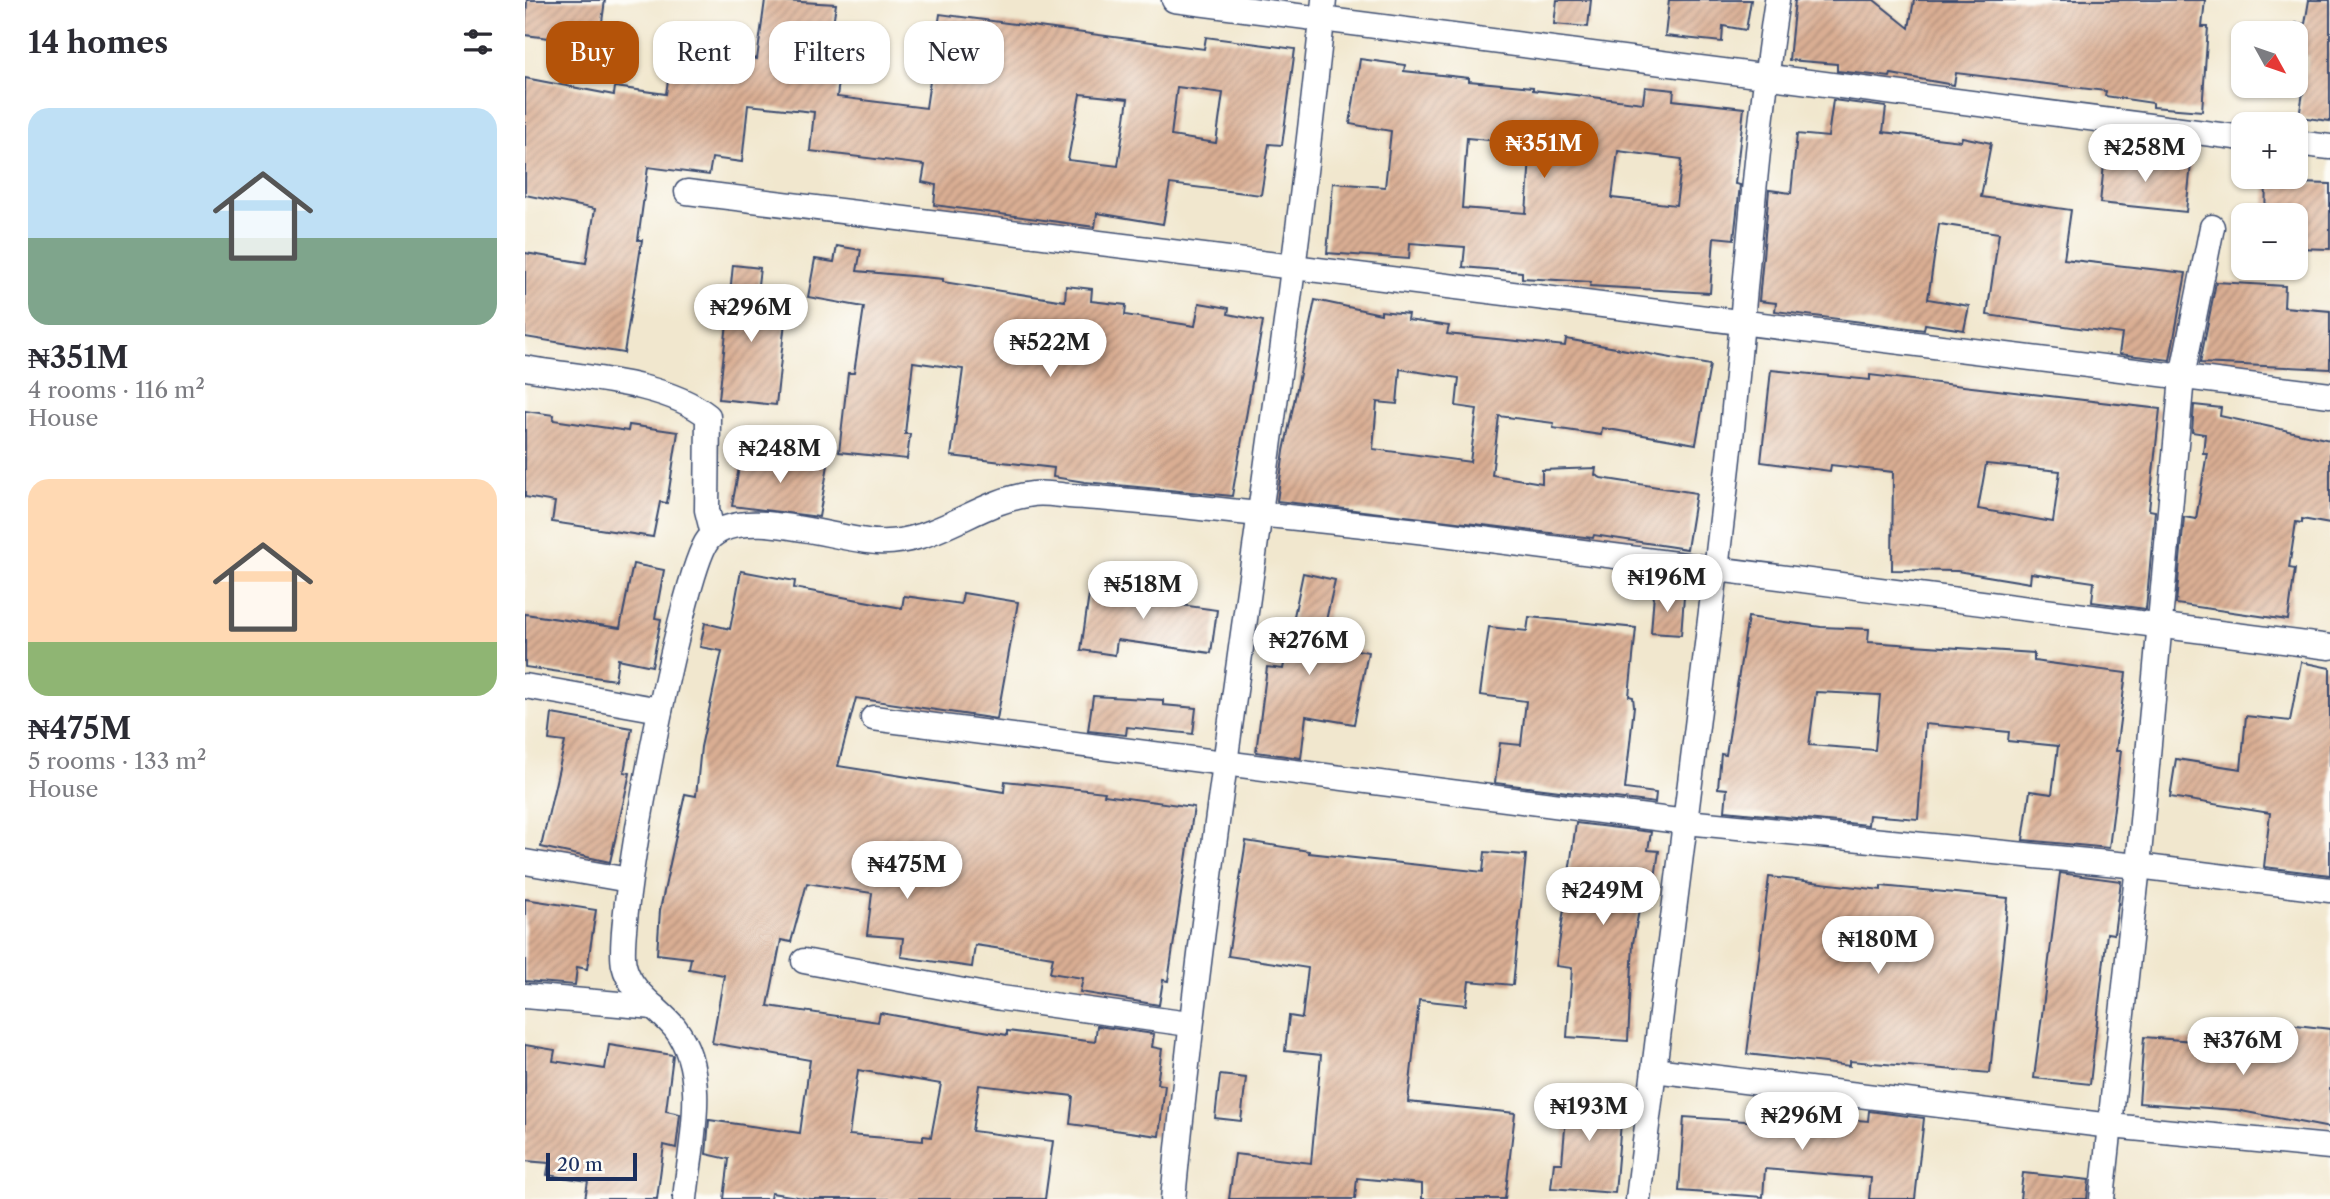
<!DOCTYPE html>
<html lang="en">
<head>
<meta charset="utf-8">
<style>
	:root { --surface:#fff; --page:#f7f7f7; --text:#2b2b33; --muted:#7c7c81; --accent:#b45309 }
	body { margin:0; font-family:"Libre Caslon Text",serif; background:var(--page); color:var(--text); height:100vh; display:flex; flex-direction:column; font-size:26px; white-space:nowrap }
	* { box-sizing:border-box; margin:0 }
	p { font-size:23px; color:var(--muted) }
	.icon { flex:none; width:38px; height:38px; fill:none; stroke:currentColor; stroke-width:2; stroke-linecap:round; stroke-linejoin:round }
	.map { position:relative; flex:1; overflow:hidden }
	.details { display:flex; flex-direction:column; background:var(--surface); width:525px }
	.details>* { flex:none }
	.guide { position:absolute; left:21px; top:21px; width:665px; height:63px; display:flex; gap:14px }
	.needle { width:46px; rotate:130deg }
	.buttons { position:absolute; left:1706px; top:21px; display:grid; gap:14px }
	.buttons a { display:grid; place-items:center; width:77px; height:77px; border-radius:14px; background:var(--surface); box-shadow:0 2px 5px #0004; font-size:35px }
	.scale { position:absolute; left:21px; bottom:18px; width:91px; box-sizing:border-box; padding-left:7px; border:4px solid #1b2f5e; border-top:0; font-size:19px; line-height:24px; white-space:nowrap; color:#1b2f5e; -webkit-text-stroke:5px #fdfcf7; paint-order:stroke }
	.price { position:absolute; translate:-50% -60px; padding:0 16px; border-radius:24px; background:#fff; color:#222; font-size:23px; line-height:46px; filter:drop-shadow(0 2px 4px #0008) }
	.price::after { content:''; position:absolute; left:50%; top:42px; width:21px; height:16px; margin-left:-10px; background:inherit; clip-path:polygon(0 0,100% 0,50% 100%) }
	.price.active { background:var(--accent); color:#fff }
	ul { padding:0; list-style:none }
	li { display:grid; align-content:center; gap:14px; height:371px; padding:0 28px }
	li span { display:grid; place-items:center; height:217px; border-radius:21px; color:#555 }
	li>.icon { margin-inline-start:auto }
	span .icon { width:126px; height:126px; fill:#fffc; stroke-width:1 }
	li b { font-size:30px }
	h2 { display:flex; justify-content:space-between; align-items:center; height:84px; padding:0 28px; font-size:30px }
	.chip { padding:0 24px; border-radius:21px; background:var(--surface); box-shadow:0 2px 5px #0004; font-size:24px; line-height:63px }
	.chip.active { background:var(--accent); color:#fff }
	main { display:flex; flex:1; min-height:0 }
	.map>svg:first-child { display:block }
</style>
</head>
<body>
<main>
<section class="details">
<h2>14 homes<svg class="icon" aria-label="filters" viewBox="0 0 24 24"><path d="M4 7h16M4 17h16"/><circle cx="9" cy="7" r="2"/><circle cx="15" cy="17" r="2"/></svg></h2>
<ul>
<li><span style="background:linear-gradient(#bfe0f5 60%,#7fa58c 0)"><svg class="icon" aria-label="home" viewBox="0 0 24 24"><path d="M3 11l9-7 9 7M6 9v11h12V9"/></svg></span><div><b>₦351M</b><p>4 rooms · 116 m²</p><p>House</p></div></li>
<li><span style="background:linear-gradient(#ffd9b3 75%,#8fb573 0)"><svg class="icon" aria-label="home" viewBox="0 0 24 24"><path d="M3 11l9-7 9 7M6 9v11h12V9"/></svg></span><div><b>₦475M</b><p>5 rooms · 133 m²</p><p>House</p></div></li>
</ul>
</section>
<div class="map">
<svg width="1805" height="1199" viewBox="0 0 1805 1199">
	<defs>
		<pattern id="building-hatch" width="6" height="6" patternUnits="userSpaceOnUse" patternTransform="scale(1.75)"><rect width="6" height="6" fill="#daae93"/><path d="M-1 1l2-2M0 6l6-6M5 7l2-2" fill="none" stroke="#b08e7b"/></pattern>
	</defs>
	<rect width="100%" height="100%" fill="#fdfcf7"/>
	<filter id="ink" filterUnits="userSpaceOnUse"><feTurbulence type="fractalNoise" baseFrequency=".0143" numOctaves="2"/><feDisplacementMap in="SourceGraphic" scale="14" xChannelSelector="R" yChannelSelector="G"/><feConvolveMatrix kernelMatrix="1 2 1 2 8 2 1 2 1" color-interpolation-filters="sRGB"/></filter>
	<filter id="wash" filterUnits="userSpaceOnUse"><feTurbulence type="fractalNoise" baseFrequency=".00686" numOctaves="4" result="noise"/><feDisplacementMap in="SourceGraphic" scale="28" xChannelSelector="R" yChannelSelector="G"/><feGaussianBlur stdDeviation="1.57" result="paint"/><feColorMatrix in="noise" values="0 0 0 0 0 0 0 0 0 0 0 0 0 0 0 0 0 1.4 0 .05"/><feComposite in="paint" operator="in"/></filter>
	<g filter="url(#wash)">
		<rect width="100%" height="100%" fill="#f1e7ce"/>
		<g id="blocks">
			<g fill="url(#building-hatch)" fill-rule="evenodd">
				<path d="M 2,0 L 80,0 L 74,44 L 0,35 Z"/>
				<path d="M 240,0 L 311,4 L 302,64 L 316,65 L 312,97 L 401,108 L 415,14 L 679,49 L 681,37 L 770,49 L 757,145 L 744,144 L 736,195 L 645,184 L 638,224 L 572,213 L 570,227 L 409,205 L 411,185 L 397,182 L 400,165 L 285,151 L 289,112 L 223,105 L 217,162 L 187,158 L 184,175 L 123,167 L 113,240 L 117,240 L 99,353 L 0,337 L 0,253 L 61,263 L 70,209 L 0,195 L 0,78 L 89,95 L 90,87 L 141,94 L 144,74 L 173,78 L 178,54 L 206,60 L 207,55 L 232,59 ZM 652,87 L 698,93 L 691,143 L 646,136 ZM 555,94 L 603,99 L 593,166 L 543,160 Z"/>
				<path d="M 1032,0 L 1066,0 L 1063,27 L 1029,24 Z"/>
				<path d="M 1144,0 L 1226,0 L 1221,30 L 1198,26 L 1197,42 L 1140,36 Z"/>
				<path d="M 1270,0 L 1349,0 L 1384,28 L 1389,0 L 1680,0 L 1677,27 L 1683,27 L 1677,111 L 1628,107 L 1628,103 L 1580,96 L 1581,91 L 1431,73 L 1429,85 L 1366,74 L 1365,77 L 1312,71 L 1312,64 L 1264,60 Z"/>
				<path d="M 1784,0 L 1805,0 L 1805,121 L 1774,117 L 1784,56 L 1771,55 L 1771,23 L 1780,24 Z"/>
				<path d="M 835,59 L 880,65 L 879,71 L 944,78 L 944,81 L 1008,87 L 1008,90 L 1118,103 L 1120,87 L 1149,90 L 1148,100 L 1219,108 L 1210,184 L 1215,185 L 1209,239 L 1189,237 L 1185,293 L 1065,286 L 1066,282 L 997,278 L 997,272 L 938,267 L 940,247 L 885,243 L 884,259 L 802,253 L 808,183 L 860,187 L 866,131 L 825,124 ZM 942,138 L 1006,144 L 1001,213 L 937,208 ZM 1093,151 L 1157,159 L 1151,205 L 1087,198 Z"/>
				<path d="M 1308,100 L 1361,107 L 1358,132 L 1436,141 L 1437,137 L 1466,143 L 1456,197 L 1546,210 L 1539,259 L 1661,273 L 1645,360 L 1594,354 L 1597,334 L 1462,315 L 1474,233 L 1414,224 L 1403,299 L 1444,306 L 1439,330 L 1400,324 L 1399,330 L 1250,311 L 1251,303 L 1234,301 L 1244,190 L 1266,193 L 1272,134 L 1303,137 Z"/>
				<path d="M 1580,155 L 1666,164 L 1661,212 L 1575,203 Z"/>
				<path d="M 1741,182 L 1805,184 L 1805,249 L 1771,248 L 1771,215 L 1740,215 Z"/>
				<path d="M 312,246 L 336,250 L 332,271 L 418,279 L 418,282 L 540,301 L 541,286 L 567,289 L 566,301 L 601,305 L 600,315 L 670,326 L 674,303 L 704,308 L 703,314 L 738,321 L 707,496 L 560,482 L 528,477 L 529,468 L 426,456 L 438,369 L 388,362 L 380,434 L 385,434 L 382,459 L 314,452 L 323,373 L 329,373 L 339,307 L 283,297 L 290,259 L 309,262 Z"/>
				<path d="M 208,265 L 235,268 L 230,309 L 261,312 L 251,405 L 194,399 Z"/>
				<path d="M 1691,282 L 1760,286 L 1759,307 L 1805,311 L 1805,369 L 1675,363 Z"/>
				<path d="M 790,300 L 856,314 L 856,311 L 883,314 L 882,320 L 924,326 L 922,334 L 1040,346 L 1041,339 L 1185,365 L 1171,444 L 1077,428 L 1076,435 L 1028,428 L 1029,423 L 974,416 L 967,475 L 1017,483 L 1017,470 L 1071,468 L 1070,475 L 1076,478 L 1171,493 L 1162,549 L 1069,535 L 1068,538 L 752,501 L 759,451 ZM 875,369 L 934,378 L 931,406 L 952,409 L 945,462 L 848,449 L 852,402 L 872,404 Z"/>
				<path d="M 1246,370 L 1345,380 L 1345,375 L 1635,409 L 1624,510 L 1630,511 L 1621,609 L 1567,602 L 1569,582 L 1506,573 L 1505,583 L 1432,571 L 1367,570 L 1368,472 L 1306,465 L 1305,471 L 1236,462 ZM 1461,464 L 1535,471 L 1528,522 L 1453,509 Z"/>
				<path d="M 1669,405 L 1696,408 L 1695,416 L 1805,440 L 1805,524 L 1777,519 L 1777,523 L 1771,522 L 1764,568 L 1770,569 L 1763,620 L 1651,604 L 1659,517 L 1671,519 L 1682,453 L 1678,453 L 1680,434 L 1667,432 Z"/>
				<path d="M 0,411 L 29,415 L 28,420 L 103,431 L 104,425 L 153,432 L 142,503 L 135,502 L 128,537 L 27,522 L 30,502 L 0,497 Z"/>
				<path d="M 217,451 L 303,465 L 294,517 L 207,506 Z"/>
				<path d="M 108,564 L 139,570 L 130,618 L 136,619 L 127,666 L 93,659 L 90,680 L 0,667 L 0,614 L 95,628 Z"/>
				<path d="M 216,571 L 270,581 L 269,588 L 377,608 L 379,596 L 436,604 L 438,593 L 493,602 L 472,719 L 331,698 L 313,766 L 479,792 L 480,781 L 580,792 L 579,795 L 669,807 L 643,981 L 638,980 L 634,1005 L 555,992 L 558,978 L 525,973 L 528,957 L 450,945 L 447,967 L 376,957 L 378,938 L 342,935 L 347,893 L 282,883 L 266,942 L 256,940 L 243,1006 L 353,1022 L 355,1013 L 482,1035 L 482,1031 L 570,1042 L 572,1026 L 629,1034 L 627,1047 L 637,1049 L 632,1084 L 640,1085 L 634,1136 L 545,1124 L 548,1096 L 454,1085 L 447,1131 L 528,1141 L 520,1199 L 285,1199 L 246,1193 L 245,1199 L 199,1199 L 204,1159 L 181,1154 L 184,1120 L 275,1133 L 285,1060 L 187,1043 L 199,975 L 164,969 L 166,958 L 132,954 L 135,910 L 160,794 L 171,796 L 176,747 L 197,651 L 175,647 L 180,623 L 205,629 ZM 333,1070 L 416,1084 L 406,1137 L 398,1136 L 398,1141 L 324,1135 Z"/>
				<path d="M 778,573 L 810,580 L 796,643 L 843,652 L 829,724 L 781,716 L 776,758 L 731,752 L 742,667 L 758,669 Z"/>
				<path d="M 567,574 L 596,579 L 593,596 L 692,610 L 686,653 L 592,640 L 590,655 L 556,650 Z"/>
				<path d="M 1129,593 L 1159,596 L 1156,635 L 1126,633 Z"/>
				<path d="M 1004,617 L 1111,628 L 1104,696 L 1108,697 L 1109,706 L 1100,789 L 1131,793 L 1130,803 L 970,783 L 975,743 L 996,745 L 1001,701 L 955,695 L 964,627 L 1002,631 Z"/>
				<path d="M 1223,617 L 1296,627 L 1344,629 L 1343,642 L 1509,653 L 1509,661 L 1601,673 L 1591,751 L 1596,751 L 1584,848 L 1498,840 L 1505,791 L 1527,794 L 1533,746 L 1483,741 L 1484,732 L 1400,724 L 1393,819 L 1344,815 L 1343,825 L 1200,811 L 1202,789 L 1193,788 L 1196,754 L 1201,755 ZM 1291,692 L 1355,695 L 1350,750 L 1284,745 Z"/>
				<path d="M 1776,662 L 1805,668 L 1805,875 L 1739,867 L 1745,813 L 1645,797 L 1651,759 L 1716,769 L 1721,716 L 1765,721 Z"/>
				<path d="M 568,696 L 638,700 L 638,705 L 671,708 L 668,734 L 602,727 L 601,735 L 563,731 Z"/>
				<path d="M 27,714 L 107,728 L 99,772 L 105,773 L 85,862 L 16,847 L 40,742 L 24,740 Z"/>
				<path d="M 1051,823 L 1126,832 L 1123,850 L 1134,851 L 1130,878 L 1120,877 L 1108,943 L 1103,1041 L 1042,1037 L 1047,968 L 1031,966 Z"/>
				<path d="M 721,841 L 784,851 L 784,853 L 958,872 L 960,852 L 1001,855 L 988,985 L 944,981 L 941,1005 L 894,1000 L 883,1102 L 990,1113 L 980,1199 L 897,1199 L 897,1184 L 832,1178 L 830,1199 L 704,1199 L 710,1154 L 786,1163 L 796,1055 L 760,1051 L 764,1016 L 777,1018 L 783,968 L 703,956 Z"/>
				<path d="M 1535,873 L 1596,881 L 1589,934 L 1582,933 L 1565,1084 L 1509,1078 Z"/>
				<path d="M 1244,877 L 1356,890 L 1356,886 L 1483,898 L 1465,1073 L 1325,1061 L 1325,1066 L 1222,1054 Z"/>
				<path d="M 0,899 L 71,910 L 62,969 L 52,967 L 50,985 L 0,981 Z"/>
				<path d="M 1763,1024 L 1805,1029 L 1805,1128 L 1711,1110 L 1614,1103 L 1619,1037 L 1668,1041 L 1667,1047 L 1759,1053 Z"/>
				<path d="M 0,1045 L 30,1050 L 28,1061 L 80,1069 L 84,1045 L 148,1055 L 141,1111 L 155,1114 L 153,1132 L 151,1148 L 139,1145 L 132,1199 L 60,1199 L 63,1181 L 22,1175 L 24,1163 L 0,1161 Z"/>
				<path d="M 695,1075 L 721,1078 L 716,1121 L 690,1118 Z"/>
				<path d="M 1039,1091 L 1098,1099 L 1090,1193 L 1026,1188 L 1029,1163 L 1037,1163 L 1041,1117 L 1035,1116 Z"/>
				<path d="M 1344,1111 L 1399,1118 L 1390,1199 L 1344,1199 L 1346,1178 L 1240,1169 L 1238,1197 L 1154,1191 L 1159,1117 L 1251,1123 L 1252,1113 L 1343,1121 Z"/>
				<path d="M 1498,1173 L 1564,1180 L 1562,1199 L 1495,1199 Z"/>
			</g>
		</g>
	</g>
	<g filter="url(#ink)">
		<use href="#blocks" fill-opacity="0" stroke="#3b4b6f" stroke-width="2"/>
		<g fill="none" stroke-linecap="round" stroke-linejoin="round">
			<g stroke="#3b4b6f" stroke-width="27">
				<g id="street">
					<path d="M 649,0 L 1718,138"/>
					<path d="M 1771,143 L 1805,147"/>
					<path d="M 162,192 L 1805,395"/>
					<path d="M 0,368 C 55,378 139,381 183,416 L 182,510 L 188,534"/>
					<path d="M 0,686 L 135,710"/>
					<path d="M 348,718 L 1161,822 L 1613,866 L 1805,890"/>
					<path d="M 0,862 L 104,880"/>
					<path d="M 279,961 L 476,998 L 664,1024"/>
					<path d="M 0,996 L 129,1007"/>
					<path d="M 1129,1070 L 1586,1126 L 1805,1147"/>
					<path d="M 160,1199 C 165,1146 185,1073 150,1028 C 133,1008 105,992 99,965 C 89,922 157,572 183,540 C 213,503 310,540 352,542 C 411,545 453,500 508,494 C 519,492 533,495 544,496 C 579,498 614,502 649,505 C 739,515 828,523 918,534 C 1214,572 1509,610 1805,647"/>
					<path d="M 648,1199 C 686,798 759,401 799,0"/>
					<path d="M 1113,1199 C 1143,952 1176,706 1204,458 C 1220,306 1229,152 1252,0"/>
					<path d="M 1577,1199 L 1613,866 L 1657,377 L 1687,227"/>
				</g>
			</g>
			<use href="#street" stroke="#fff" stroke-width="24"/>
		</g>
	</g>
</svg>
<div class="buttons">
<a><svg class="needle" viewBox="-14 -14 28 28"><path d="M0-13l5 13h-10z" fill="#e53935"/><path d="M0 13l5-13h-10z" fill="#7c7c81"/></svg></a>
<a>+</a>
<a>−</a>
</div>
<div class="scale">20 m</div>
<b class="price active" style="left:1019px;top:180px">₦351M</b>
<b class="price" style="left:1620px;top:184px">₦258M</b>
<b class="price" style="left:226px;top:344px">₦296M</b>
<b class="price" style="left:525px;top:379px">₦522M</b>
<b class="price" style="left:255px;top:485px">₦248M</b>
<b class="price" style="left:1142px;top:614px">₦196M</b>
<b class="price" style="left:618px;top:621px">₦518M</b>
<b class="price" style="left:784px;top:677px">₦276M</b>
<b class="price" style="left:382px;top:901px">₦475M</b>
<b class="price" style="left:1078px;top:927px">₦249M</b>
<b class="price" style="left:1353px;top:976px">₦180M</b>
<b class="price" style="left:1718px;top:1077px">₦376M</b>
<b class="price" style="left:1064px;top:1143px">₦193M</b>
<b class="price" style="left:1277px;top:1152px">₦296M</b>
<div class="guide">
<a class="chip active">Buy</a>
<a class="chip">Rent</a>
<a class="chip">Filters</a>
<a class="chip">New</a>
</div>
</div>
</main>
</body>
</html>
